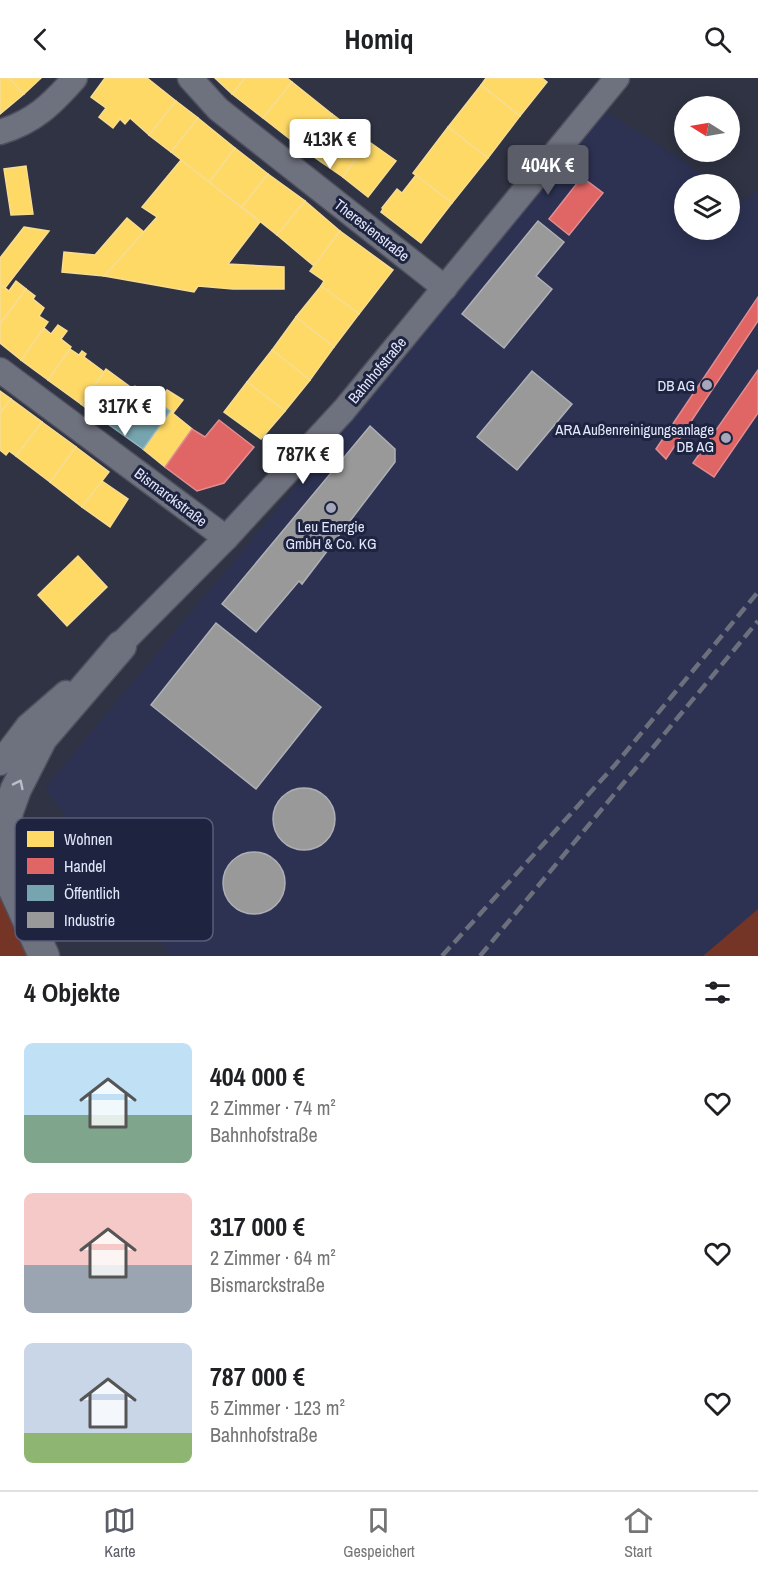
<!DOCTYPE html>
<html lang="de">
<head>
<meta charset="utf-8">
<style>
	:root { --surface:#fff; --page:#f2f2f2; --text:#202124; --muted:#757577; --line:#e0e0e0; --accent:#5b5e68 }
	body { margin:0; font-family:"Archivo Narrow",sans-serif; background:var(--page); color:var(--text); height:100vh; display:flex; flex-direction:column; font-size:22px; white-space:nowrap }
	* { box-sizing:border-box; margin:0 }
	p { font-size:20px; color:var(--muted) }
	.icon { flex:none; width:33px; height:33px; fill:none; stroke:currentColor; stroke-width:2; stroke-linecap:round; stroke-linejoin:round }
	.map { position:relative; height:878px; overflow:hidden }
	.details { display:flex; flex-direction:column; background:var(--surface); flex:1 }
	.details>* { flex:none }
	.needle { width:39px; rotate:281deg }
	.buttons { position:absolute; left:674px; top:18px; display:grid; gap:12px }
	.buttons a { display:grid; place-items:center; width:66px; height:66px; border-radius:50%; background:var(--surface); box-shadow:0 3px 15px #0003; font-size:30px }
	.price { position:absolute; translate:-50% -51px; padding:0 14px; border-radius:6px; background:#fff; color:#222; font-size:20px; line-height:39px; filter:drop-shadow(0 2px 3px #0008) }
	.price::after { content:''; position:absolute; left:50%; top:36px; width:18px; height:14px; margin-left:-9px; background:inherit; clip-path:polygon(0 0,100% 0,50% 100%) }
	.price.on { background:var(--accent); color:#fff }
	ul { padding:0; list-style:none }
	li { display:flex; align-items:center; gap:18px; height:150px; padding:0 24px }
	li span { display:grid; place-items:center; flex:none; width:168px; height:120px; border-radius:9px; color:#555 }
	li>.icon { margin-inline-start:auto }
	span .icon { width:72px; height:72px; fill:#fffc; stroke-width:1 }
	li b { font-size:26px }
	h2 { display:flex; justify-content:space-between; align-items:center; height:72px; padding:0 24px; font-size:26px }
	header { display:flex; justify-content:space-between; align-items:center; height:78px; padding:0 24px; background:var(--surface); font-size:27px; font-weight:800 }
	.tabs { display:flex; justify-content:space-around; align-items:center; height:84px; border-top:2px solid var(--line); background:var(--surface); font-size:16px; color:var(--muted) }
	.tabs a { display:grid; justify-items:center; gap:3px }
	.tabs .on { color:var(--accent) }
	.map>svg:first-child { display:block }
</style>
</head>
<body>
<header><svg class="icon" aria-label="back" viewBox="0 0 24 24"><path d="M15 5l-7 7 7 7"/></svg>Homiq<svg class="icon" aria-label="search" viewBox="0 0 24 24"><circle cx="10" cy="10" r="6"/><path d="M15 15l6 6"/></svg></header>
<div class="map">
<svg width="758" height="878" viewBox="0 0 758 878">
	<rect width="100%" height="100%" fill="#303343"/>
	<path fill="#2d3253" d="M 607,34 L 692,89 L 713,106 L 684,106 L 684,152 L 729,152 L 729,120 L 738,127 L 758,112 L 758,831 L 703,878 L 172,878 L 45,710 Z"/>
	<g fill="#743426">
		<path d="M 0,813 L 35,878 L 0,878 Z"/>
		<path d="M 758,831 L 758,878 L 703,878 Z"/>
	</g>
	<g fill="#ffd966" stroke="#f6dd92" stroke-width="1.5">
		<path d="M 0,0 L 9,0 L 24,16 L 0,36 Z"/>
		<path d="M 9,0 L 41,0 L 24,16 Z"/>
		<path d="M 105,0 L 147,0 L 176,23 L 149,57 L 130,40 L 125,46 L 120,41 L 113,50 L 99,39 L 106,30 L 91,19 Z"/>
		<path d="M 215,0 L 245,0 L 232,16 Z"/>
		<path d="M 245,0 L 287,0 L 292,4 L 263,40 L 232,16 Z"/>
		<path d="M 486,0 L 542,0 L 547,4 L 520,38 L 481,7 Z"/>
		<path d="M 292,4 L 332,36 L 304,72 L 263,40 Z"/>
		<path d="M 481,7 L 520,38 L 488,80 L 448,49 Z"/>
		<path d="M 176,23 L 198,40 L 171,74 L 149,57 Z"/>
		<path d="M 332,36 L 368,63 L 343,99 L 304,72 Z"/>
		<path d="M 198,40 L 235,70 L 209,104 L 171,74 Z"/>
		<path d="M 448,49 L 488,80 L 452,125 L 413,95 Z"/>
		<path d="M 368,63 L 396,83 L 368,119 L 343,99 Z"/>
		<path d="M 235,70 L 268,96 L 242,129 L 209,104 Z"/>
		<path d="M 181,82 L 260,144 L 228,186 L 284,189 L 284,211 L 233,211 L 198,208 L 194,214 L 104,198 L 157,139 L 142,129 Z"/>
		<path d="M 26,88 L 33,136 L 11,137 L 4,91 Z"/>
		<path d="M 268,96 L 305,123 L 277,157 L 242,129 Z"/>
		<path d="M 416,97 L 452,125 L 421,165 L 381,134 L 383,131 L 382,130 L 397,111 L 402,115 Z"/>
		<path d="M 305,123 L 340,153 L 314,188 L 277,157 Z"/>
		<path d="M 127,140 L 144,154 L 104,198 L 62,194 L 64,174 L 95,177 Z"/>
		<path d="M 24,149 L 49,153 L 5,210 L 0,206 L 0,180 Z"/>
		<path d="M 340,153 L 393,192 L 359,236 L 321,208 L 324,203 L 310,193 Z"/>
		<path d="M 16,203 L 26,211 L 0,246 L 0,206 L 9,213 Z"/>
		<path d="M 321,208 L 359,236 L 334,269 L 296,239 Z"/>
		<path d="M 26,211 L 35,218 L 33,221 L 44,230 L 39,238 L 48,244 L 21,282 L 0,265 L 0,246 Z"/>
		<path d="M 296,239 L 334,269 L 310,302 L 272,272 Z"/>
		<path d="M 58,247 L 67,253 L 61,261 L 71,269 L 48,302 L 21,282 L 44,250 L 51,256 Z"/>
		<path d="M 70,271 L 79,277 L 82,273 L 86,276 L 84,279 L 104,294 L 81,326 L 48,302 Z"/>
		<path d="M 272,272 L 310,302 L 285,333 L 247,304 Z"/>
		<path d="M 106,291 L 133,311 L 108,346 L 81,326 Z"/>
		<path d="M 247,304 L 285,333 L 261,361 L 224,334 Z"/>
		<path d="M 167,312 L 183,322 L 173,335 L 159,325 Z"/>
		<path d="M 0,313 L 11,321 L 0,335 Z"/>
		<path d="M 11,321 L 42,344 L 16,378 L 9,373 L 6,377 L 0,372 L 0,335 Z"/>
		<path d="M 170,333 L 192,351 L 165,389 L 143,371 Z"/>
		<path d="M 42,344 L 76,369 L 50,404 L 16,378 Z"/>
		<path d="M 76,369 L 109,394 L 82,429 L 50,404 Z"/>
		<path d="M 102,403 L 128,421 L 110,449 L 82,429 Z"/>
		<path d="M 78,478 L 107,509 L 67,548 L 38,517 Z"/>
	</g>
	<g fill="#e06666" stroke="#e18d92" stroke-width="1.5">
		<path d="M 582,99 L 603,115 L 569,157 L 549,141 Z"/>
		<path d="M 758,219 L 758,243 L 666,381 L 656,371 Z"/>
		<path d="M 758,292 L 758,335 L 714,399 L 693,385 Z"/>
		<path d="M 219,342 L 254,369 L 224,405 L 197,413 L 165,389 L 192,351 L 205,359 Z"/>
	</g>
	<path fill="#76a5af" stroke="#96b9c6" stroke-width="1.5" d="M 135,308 L 170,333 L 143,371 L 108,346 Z"/>
	<g fill="#999" stroke="#afb0b6" stroke-width="1.5">
		<path d="M 538,143 L 564,164 L 536,198 L 552,211 L 504,270 L 462,236 Z"/>
		<path d="M 532,293 L 572,326 L 517,392 L 477,359 Z"/>
		<path d="M 370,348 L 395,371 L 395,384 L 302,506 L 299,503 L 256,554 L 222,526 Z"/>
		<path d="M 216,545 L 321,629 L 256,711 L 151,627 Z"/>
		<circle cx="304" cy="741" r="31"/>
		<circle cx="254" cy="805" r="31"/>
	</g>
	<g fill="none" stroke-linecap="round" stroke-linejoin="round">
		<g stroke="#4e505f" stroke-width="27">
			<g id="minor">
				<path d="M 190,0 L 218,31 L 445,210"/>
				<path d="M 0,54 C 34,44 52,26 75,0"/>
				<path d="M 0,292 L 226,460"/>
				<path d="M 108,579 L 226,460 L 344,332 L 617,0"/>
				<path d="M 0,685 L 28,648 L 66,615"/>
			</g>
		</g>
		<g stroke="#4e505f" stroke-width="33">
			<path id="tertiary" d="M 44,878 L 6,794 L 3,762 L 8,733 L 16,711 L 42,660 L 121,568"/>
		</g>
		<use href="#minor" stroke="#6e717e" stroke-width="24"/>
		<use href="#tertiary" stroke="#6e717e" stroke-width="30"/>
		<g stroke="#6c6f7c" stroke-width="4.5" stroke-dasharray="12 6" stroke-linecap="butt">
			<path d="M 442,878 L 615,687 L 758,514"/>
			<path d="M 480,878 L 758,543"/>
		</g>
	</g>
	<defs><path id="oneway-chevron" d="M-2-3.5L2.5 0L-2 3.5" fill="none" stroke-width="1.6" stroke-linecap="round" stroke-linejoin="round" transform="scale(1.5)"/></defs>
	<use stroke="#b9becf" href="#oneway-chevron" transform="translate(19 706) rotate(-64)"/>
	<g fill="#a4a8ba" stroke="#1e2340" stroke-width="2">
		<circle cx="707" cy="307" r="6"/>
		<circle cx="726" cy="360" r="6"/>
		<circle cx="331" cy="430" r="6"/>
	</g>
	<g text-anchor="middle" dominant-baseline="central" stroke-width="6" stroke-linejoin="round" paint-order="stroke">
		<g font-size="15" fill="#e2e7fa" stroke="#1e2340">
			<text transform="translate(372 152) rotate(38)">Theresienstraße</text>
			<text transform="translate(377 292) rotate(-50)">Bahnhofstraße</text>
			<text transform="translate(171 419) rotate(37)">Bismarckstraße</text>
		</g>
		<g font-size="15" fill="#e2e7fa" stroke="#1e2340" text-anchor="end">
			<text x="695" y="307">DB AG</text>
			<text x="714" y="351">ARA Außenreinigungsanlage<tspan x="714" dy="17">DB AG</tspan></text>
			<text x="331" y="448" text-anchor="middle">Leu Energie<tspan x="331" dy="17">GmbH &amp; Co. KG</tspan></text>
		</g>
	</g>
	<rect x="15" y="740" width="198" height="123" rx="9" fill="#1e2340" stroke="#595e78" stroke-width="1.5"/>
	<rect x="27" y="753" width="27" height="16" fill="#ffd966"/>
	<rect x="27" y="780" width="27" height="16" fill="#e06666"/>
	<rect x="27" y="807" width="27" height="16" fill="#76a5af"/>
	<rect x="27" y="834" width="27" height="16" fill="#999"/>
	<g font-size="16" fill="#e2e7fa">
		<text x="64" y="767">Wohnen</text>
		<text x="64" y="794">Handel</text>
		<text x="64" y="821">Öffentlich</text>
		<text x="64" y="848">Industrie</text>
	</g>
</svg>
<div class="buttons">
<a><svg class="needle" viewBox="-14 -14 28 28"><path d="M0-13l5 13h-10z" fill="#e53935"/><path d="M0 13l5-13h-10z" fill="#757577"/></svg></a>
<a><svg class="icon" aria-label="layers" viewBox="0 0 24 24"><path d="M12 4l9 5-9 5-9-5zM3 14l9 5 9-5"/></svg></a>
</div>
<b class="price" style="left:330px;top:92px">413K €</b>
<b class="price on" style="left:548px;top:118px">404K €</b>
<b class="price" style="left:125px;top:359px">317K €</b>
<b class="price" style="left:303px;top:407px">787K €</b>
</div>
<section class="details">
<h2>4 Objekte<svg class="icon" aria-label="filters" viewBox="0 0 24 24"><path d="M4 7h16M4 17h16"/><circle cx="9" cy="7" r="2"/><circle cx="15" cy="17" r="2"/></svg></h2>
<ul>
<li><span style="background:linear-gradient(#bfe0f5 60%,#7fa58c 0)"><svg class="icon" aria-label="home" viewBox="0 0 24 24"><path d="M3 11l9-7 9 7M6 9v11h12V9"/></svg></span><div><b>404 000 €</b><p>2 Zimmer · 74 m²</p><p>Bahnhofstraße</p></div><svg class="icon" aria-label="heart" viewBox="0 0 24 24"><path d="M12 20l-8-8c-3-5 5-10 8-4 3-6 11-1 8 4z"/></svg></li>
<li><span style="background:linear-gradient(#f6c9c9 60%,#9aa5b1 0)"><svg class="icon" aria-label="home" viewBox="0 0 24 24"><path d="M3 11l9-7 9 7M6 9v11h12V9"/></svg></span><div><b>317 000 €</b><p>2 Zimmer · 64 m²</p><p>Bismarckstraße</p></div><svg class="icon" aria-label="heart" viewBox="0 0 24 24"><path d="M12 20l-8-8c-3-5 5-10 8-4 3-6 11-1 8 4z"/></svg></li>
<li><span style="background:linear-gradient(#c9d6e8 75%,#8fb573 0)"><svg class="icon" aria-label="home" viewBox="0 0 24 24"><path d="M3 11l9-7 9 7M6 9v11h12V9"/></svg></span><div><b>787 000 €</b><p>5 Zimmer · 123 m²</p><p>Bahnhofstraße</p></div><svg class="icon" aria-label="heart" viewBox="0 0 24 24"><path d="M12 20l-8-8c-3-5 5-10 8-4 3-6 11-1 8 4z"/></svg></li>
</ul>
</section>
<nav class="tabs">
<a class="on"><svg class="icon" aria-label="map" viewBox="0 0 24 24"><path d="M3 6l6-2 6 2 6-2v14l-6 2-6-2-6 2zM9 4v14M15 6v14"/></svg>Karte</a>
<a><svg class="icon" aria-label="saved" viewBox="0 0 24 24"><path d="M7 4h10v16l-5-4-5 4z"/></svg>Gespeichert</a>
<a><svg class="icon" aria-label="home" viewBox="0 0 24 24"><path d="M3 11l9-7 9 7M6 9v11h12V9"/></svg>Start</a>
</nav>
</body>
</html>
